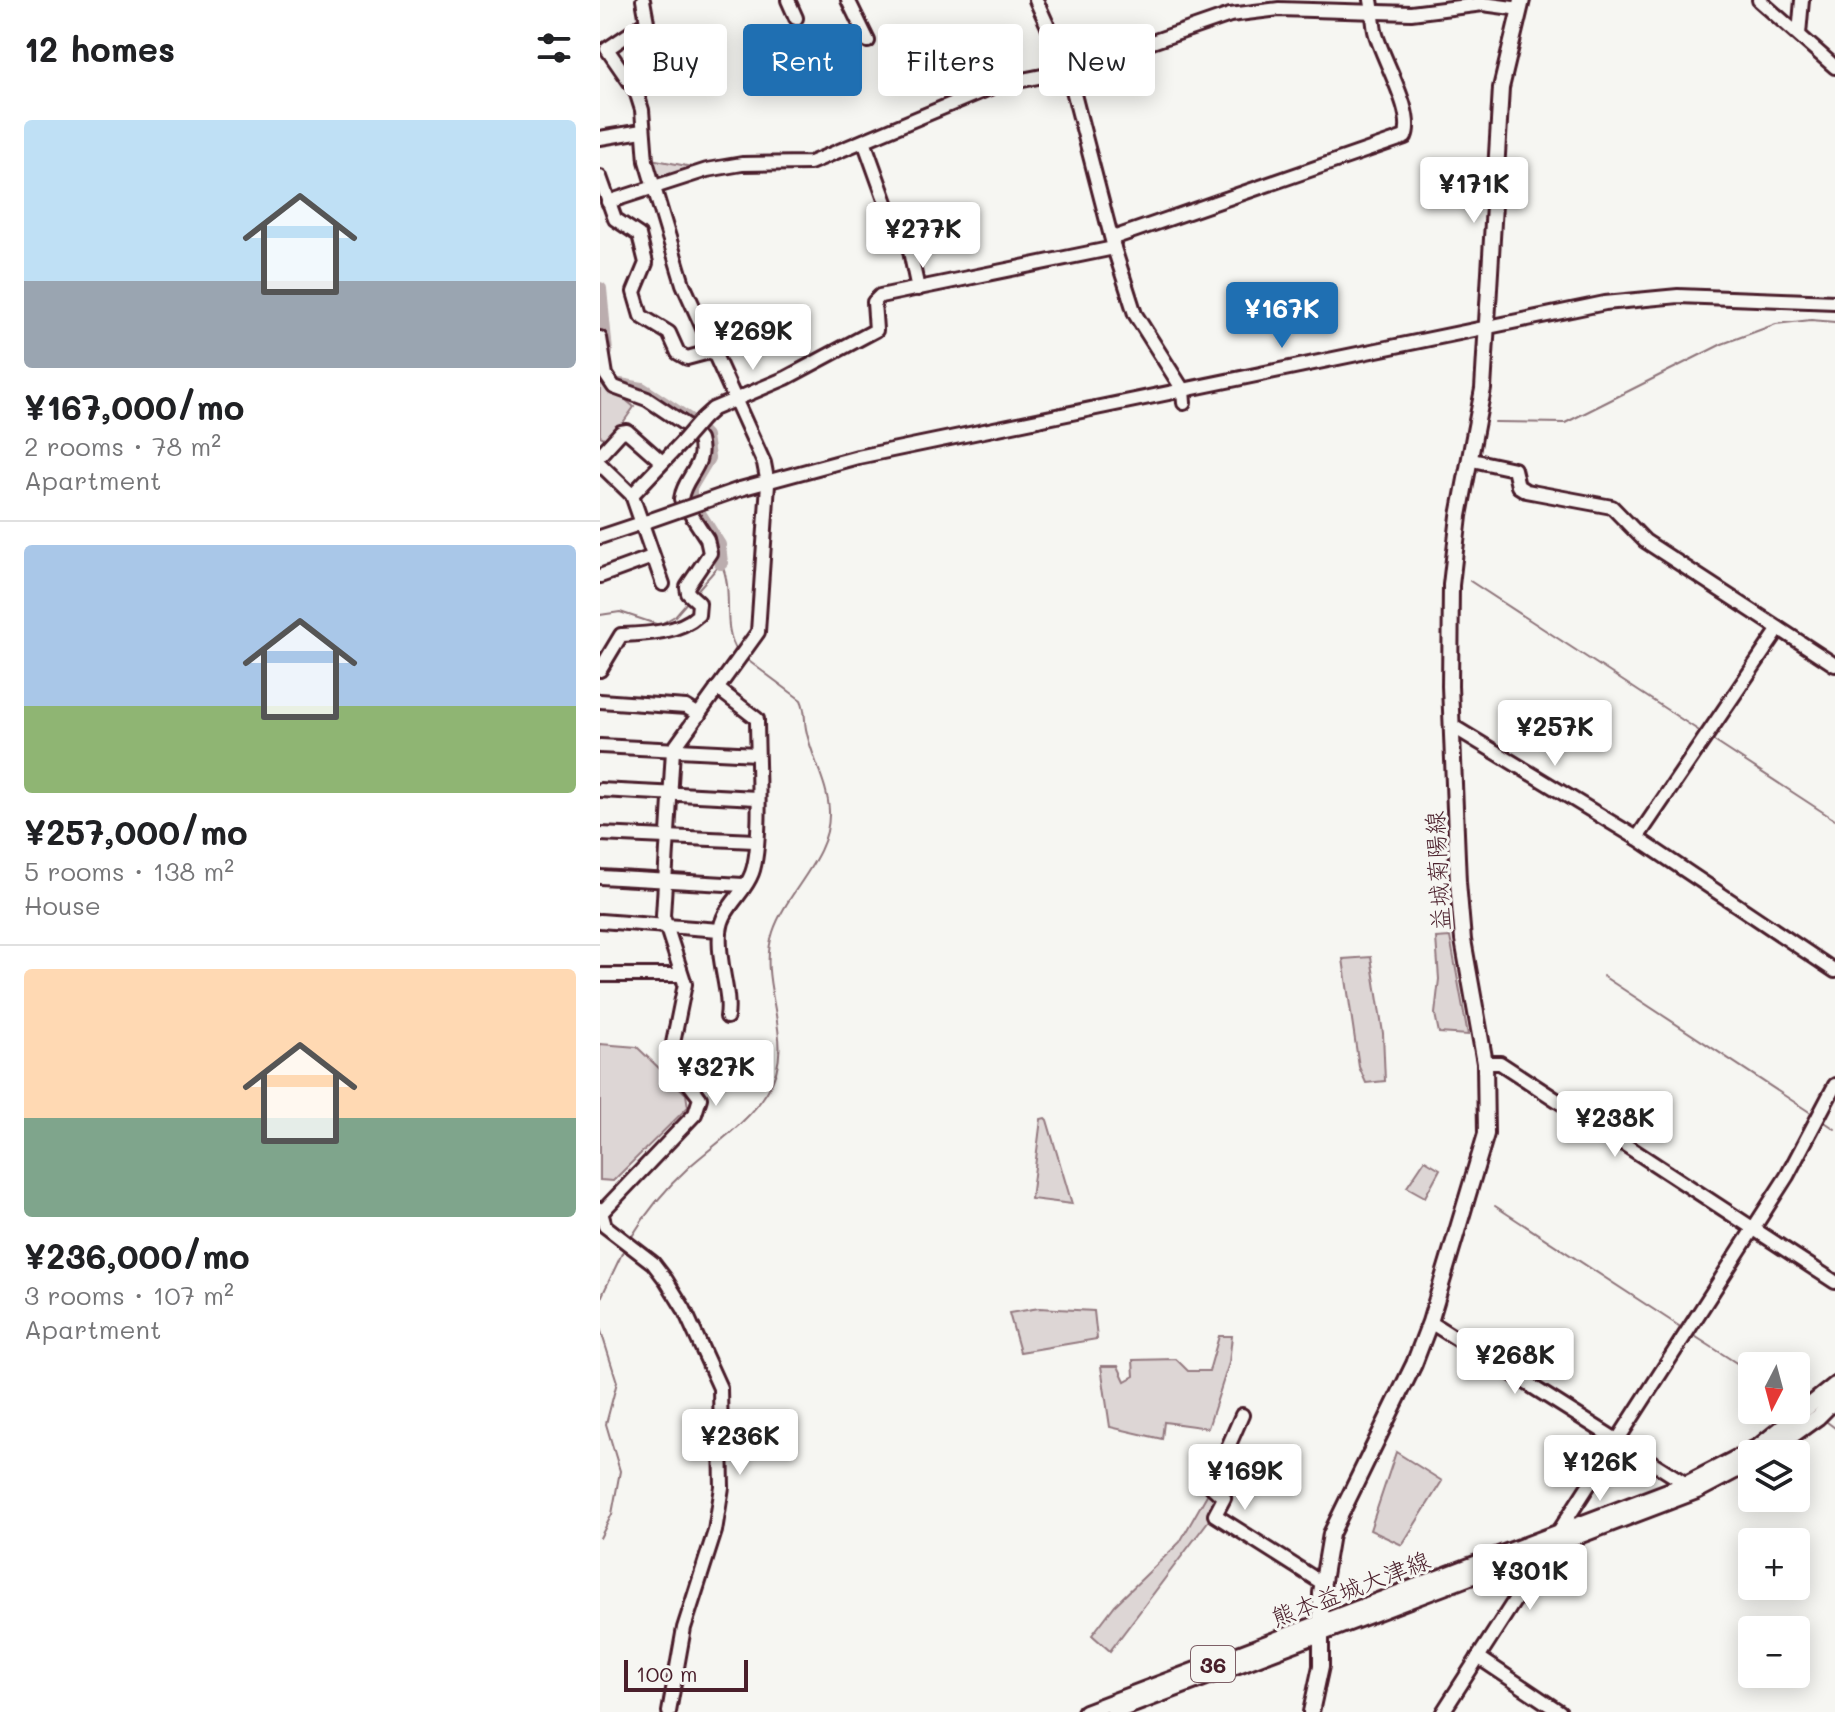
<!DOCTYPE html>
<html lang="en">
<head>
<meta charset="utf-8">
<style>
	:root { --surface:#fff; --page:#f2f2f2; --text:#202124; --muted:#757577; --line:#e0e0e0; --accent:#1f6fb2 }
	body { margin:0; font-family:Mali,"Klee One",sans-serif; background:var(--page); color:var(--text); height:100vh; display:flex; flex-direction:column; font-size:30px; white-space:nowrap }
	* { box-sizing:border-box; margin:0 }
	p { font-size:26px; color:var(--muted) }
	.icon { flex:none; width:44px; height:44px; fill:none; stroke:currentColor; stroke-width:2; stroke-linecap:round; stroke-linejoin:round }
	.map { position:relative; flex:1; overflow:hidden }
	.side { display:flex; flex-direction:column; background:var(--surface); width:600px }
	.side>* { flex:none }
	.guide { position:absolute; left:24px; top:24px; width:760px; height:72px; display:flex; gap:16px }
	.needle { width:52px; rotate:186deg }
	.controls { position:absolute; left:1138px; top:1352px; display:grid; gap:16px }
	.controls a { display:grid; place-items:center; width:72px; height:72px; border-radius:8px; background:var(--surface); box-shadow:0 4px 20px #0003; font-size:40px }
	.scale { position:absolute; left:24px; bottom:20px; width:124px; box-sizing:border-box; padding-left:8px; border:4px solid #4a1f2b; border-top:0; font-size:22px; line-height:28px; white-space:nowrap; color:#4a1f2b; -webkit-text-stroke:6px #f6f6f2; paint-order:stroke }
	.price { position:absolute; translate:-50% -68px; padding:0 18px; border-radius:8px; background:#fff; color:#222; font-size:26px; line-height:52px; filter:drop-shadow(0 2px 4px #0008) }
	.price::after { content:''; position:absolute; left:50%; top:48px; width:24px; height:18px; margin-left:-12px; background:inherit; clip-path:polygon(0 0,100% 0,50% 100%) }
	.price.current { background:var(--accent); color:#fff }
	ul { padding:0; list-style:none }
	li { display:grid; align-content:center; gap:16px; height:424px; padding:0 24px }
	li+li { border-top:2px solid var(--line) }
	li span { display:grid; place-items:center; height:248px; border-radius:8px; color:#555 }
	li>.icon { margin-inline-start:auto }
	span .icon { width:144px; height:144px; fill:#fffc; stroke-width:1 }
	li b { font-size:34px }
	h2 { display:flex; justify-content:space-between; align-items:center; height:96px; padding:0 24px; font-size:34px }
	.chip { padding:0 28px; border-radius:8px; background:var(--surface); box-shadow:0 4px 20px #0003; font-size:28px; line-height:72px }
	.chip.current { background:var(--accent); color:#fff }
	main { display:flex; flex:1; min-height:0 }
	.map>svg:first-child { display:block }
</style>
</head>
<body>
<main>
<section class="side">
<h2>12 homes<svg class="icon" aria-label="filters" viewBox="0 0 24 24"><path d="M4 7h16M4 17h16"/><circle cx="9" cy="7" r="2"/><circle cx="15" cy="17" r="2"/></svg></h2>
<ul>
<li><span style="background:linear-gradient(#bfe0f5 65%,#9aa5b1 0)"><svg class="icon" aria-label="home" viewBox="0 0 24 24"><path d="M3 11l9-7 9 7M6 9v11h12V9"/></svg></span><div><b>¥167,000/mo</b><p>2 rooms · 78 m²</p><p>Apartment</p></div></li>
<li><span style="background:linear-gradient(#a9c7e8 65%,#8fb573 0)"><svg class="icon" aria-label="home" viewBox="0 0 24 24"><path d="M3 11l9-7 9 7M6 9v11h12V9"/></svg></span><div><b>¥257,000/mo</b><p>5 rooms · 138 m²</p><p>House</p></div></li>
<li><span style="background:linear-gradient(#ffd9b3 60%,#7fa58c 0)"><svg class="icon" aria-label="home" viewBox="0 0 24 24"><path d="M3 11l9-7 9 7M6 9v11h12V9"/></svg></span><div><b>¥236,000/mo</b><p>3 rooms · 107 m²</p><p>Apartment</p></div></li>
</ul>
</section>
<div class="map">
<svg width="1235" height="1712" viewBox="0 0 1235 1712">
	<rect width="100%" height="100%" fill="#f6f6f2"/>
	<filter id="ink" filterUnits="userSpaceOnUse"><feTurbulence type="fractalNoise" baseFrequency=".0125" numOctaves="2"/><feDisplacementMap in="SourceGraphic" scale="16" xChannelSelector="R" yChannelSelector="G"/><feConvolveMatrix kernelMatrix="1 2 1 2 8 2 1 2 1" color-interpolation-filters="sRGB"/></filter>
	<g filter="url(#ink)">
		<g fill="#ddd6d5" stroke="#947a80" stroke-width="2">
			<path d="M 51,159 L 97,168 L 62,179 L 55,176 Z"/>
			<path d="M 0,378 L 34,407 L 10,441 L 0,436 Z"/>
			<path d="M 850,937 L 868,1035 L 839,1033 L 835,1014 L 839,979 L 836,938 Z"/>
			<path d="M 771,957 L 783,1033 L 785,1081 L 766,1083 L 759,1067 L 743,959 Z"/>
			<path d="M 0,1044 L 37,1047 L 86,1094 L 88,1107 L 13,1181 L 0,1180 Z"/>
			<path d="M 445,1118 L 447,1120 L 472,1204 L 431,1199 L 441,1119 Z"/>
			<path d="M 825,1160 L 840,1169 L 825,1197 L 807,1187 Z"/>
			<path d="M 439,1308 L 494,1311 L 497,1339 L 420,1352 L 409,1313 Z"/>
			<path d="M 619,1336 L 632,1336 L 629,1363 L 608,1428 L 564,1422 L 562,1439 L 510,1427 L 501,1366 L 518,1366 L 525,1381 L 534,1376 L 533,1360 L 576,1359 L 588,1371 L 609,1371 Z"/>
			<path d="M 796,1452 L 842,1481 L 802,1545 L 770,1530 Z"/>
			<path d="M 609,1491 L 620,1500 L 612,1516 L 510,1651 L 492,1635 L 515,1605 L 580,1542 Z"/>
		</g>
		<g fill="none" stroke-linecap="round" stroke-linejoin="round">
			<g stroke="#8e747a" stroke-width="2">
				<path d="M 895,422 L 965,423 L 1122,344 L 1176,324 L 1211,320 L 1235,322"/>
				<path d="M 870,581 L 1104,734"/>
				<path d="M 95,593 L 121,563 C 135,592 120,626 138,652"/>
				<path d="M 0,615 L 20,612 L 59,625 L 75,616 L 88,601"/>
				<path d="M 1114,741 L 1235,820"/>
				<path d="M 1003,976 L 1214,1115"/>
				<path d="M 1223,1121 L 1235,1129"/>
				<path d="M 1197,1170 L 1211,1144"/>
				<path d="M 895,1206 L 1082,1328"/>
				<path d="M 31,1238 C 47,1211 65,1189 89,1167 C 116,1143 147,1124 167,1092 C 200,1040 155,986 173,932 C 187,890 231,858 229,811 C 228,783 211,757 206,729 C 204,719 206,710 201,700 L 146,659"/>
				<path d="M 0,1300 L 25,1247"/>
				<path d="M 0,1328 L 17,1382 L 6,1424 L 20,1471 L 12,1514 L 0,1538"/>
				<path d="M 1093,1335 L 1152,1373"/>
				<path d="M 1227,1422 L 1235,1428"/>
				<path d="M 978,1514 L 1005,1471"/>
				<path d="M 888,1655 L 949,1561"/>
				<path d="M 851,1712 L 880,1666"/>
			</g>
			<g stroke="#bbadae" stroke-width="14">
				<path d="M 0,289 L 6,352"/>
				<path d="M 20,385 L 42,389 L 91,421 L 105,436 L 108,458 L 90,488 L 90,499 L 119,545 L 121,563"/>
			</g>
			<g stroke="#4a1f2b" stroke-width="18">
				<g id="minor">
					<path d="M 188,0 L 196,18"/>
					<path d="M 248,0 L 268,41"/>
					<path d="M 436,0 L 468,71 L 514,248 L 535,314 L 583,390 L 584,403"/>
					<path d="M 1159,0 L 1235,67"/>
					<path d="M 1199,34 L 1202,0"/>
					<path d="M 0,138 L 42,131"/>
					<path d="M 264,141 L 288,208 L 307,237 L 318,289"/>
					<path d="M 0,177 L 15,219 L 39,235 L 46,263 L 34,292 L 41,316 L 69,333 L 78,353 L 87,358 L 113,351"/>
					<path d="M 8,202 L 107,170 L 142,164 L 210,163 L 397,85 L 468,71 L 630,15 L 679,9 L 811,13 L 883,4 L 920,9"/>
					<path d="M 513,238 L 805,137 C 816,113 781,57 775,31 C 773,21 773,10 771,0"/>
					<path d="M 0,338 L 6,375 L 14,387 L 47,399 L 89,427 L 99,440 C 107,466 84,476 81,499 L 107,539 L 110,553 L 87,587 L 88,593 L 99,603 L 98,615 C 79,633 46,634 21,635 L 0,670"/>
					<path d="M 103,418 L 113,409 L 186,378 L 276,330 L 274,302 L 280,296 L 514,248"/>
					<path d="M 0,455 L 21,432 L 27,431 L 61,461"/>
					<path d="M 872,460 L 914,469 L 918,486 L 926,491 L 1012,507 L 1045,541 L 1235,665"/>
					<path d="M 0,464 L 32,495"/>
					<path d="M 140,489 L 258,457 L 1005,303 L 1078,296 L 1235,302"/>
					<path d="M 0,537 L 48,521"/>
					<path d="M 0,576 L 52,557"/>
					<path d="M 63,584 L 32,495 L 83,441"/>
					<path d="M 117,688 L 157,719 C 157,755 163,843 152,873 C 144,895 122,907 120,932 C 117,963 131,991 127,1017"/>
					<path d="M 0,701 L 86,707 L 99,715"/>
					<path d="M 854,727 L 1037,838 L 1235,971"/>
					<path d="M 0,746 L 157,754"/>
					<path d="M 0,790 L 157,798"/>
					<path d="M 0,834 L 155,841"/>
					<path d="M 1037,838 L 1179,629"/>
					<path d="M 0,877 L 143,885"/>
					<path d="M 0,921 L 120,930"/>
					<path d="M 0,975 L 80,975"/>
					<path d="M 885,1063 L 900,1063 L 1235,1282"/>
					<path d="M 0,1209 L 5,1226 L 53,1263 L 66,1280 L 84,1309 L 120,1388 L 122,1487 L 115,1531 L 84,1628 L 69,1712"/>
					<path d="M 2,1212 L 95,1114 L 100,1098 L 70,1058 L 85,984 L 63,916 L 73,750 L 158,632 L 168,484 L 164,463 L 83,284 L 46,161 L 42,110 L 36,91 L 7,49 L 47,22 L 43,0"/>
					<path d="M 830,1322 L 1091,1487"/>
					<path d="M 642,1415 L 611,1486 L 624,1498 L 615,1515 L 722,1583"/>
					<path d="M 878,1657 L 960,1712"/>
					<path d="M 843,1712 L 1187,1176 L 1235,1085"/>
				</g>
			</g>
			<g stroke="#4a1f2b" stroke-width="20">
				<g id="major">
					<path d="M 1166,1454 L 1218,1417 L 1235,1400"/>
					<path d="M 485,1712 L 1086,1484 L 1158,1447 L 1235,1385"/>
					<path d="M 514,1712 L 1097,1491 L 1152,1462"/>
					<path d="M 711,1712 L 721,1666 L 721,1593 L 731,1534 L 814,1364 L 830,1322 L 886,1134 L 885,1063 L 863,940 L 858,882 L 850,686 L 851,585 L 859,516 L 883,389 L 901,88 L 922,0"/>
				</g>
			</g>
			<use href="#minor" stroke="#f6f6f2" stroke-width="12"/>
			<use href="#major" stroke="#f6f6f2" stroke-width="14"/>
			<g stroke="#4a1f2b" stroke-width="18" stroke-linecap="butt">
				<g id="minor-bridge">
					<path d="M 83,441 L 103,418"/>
					<path d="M 51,520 L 140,489"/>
				</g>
			</g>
			<use href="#minor-bridge" stroke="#f6f6f2" stroke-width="12"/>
		</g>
	</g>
	<g text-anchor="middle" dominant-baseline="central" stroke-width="6" stroke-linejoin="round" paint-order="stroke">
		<rect fill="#f6f6f2" stroke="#7e6067" stroke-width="2" x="591" y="1646" width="44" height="36" rx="6"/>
		<g font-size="22" font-weight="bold" fill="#4a1f2b">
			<text x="613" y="1664">36</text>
		</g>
		<g font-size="24" fill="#4a1f2b" stroke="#f6f6f2">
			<text transform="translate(837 871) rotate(-93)">益城菊陽線</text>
			<text transform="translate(750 1588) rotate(-21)">熊本益城大津線</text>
		</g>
	</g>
</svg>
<div class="controls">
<a><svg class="needle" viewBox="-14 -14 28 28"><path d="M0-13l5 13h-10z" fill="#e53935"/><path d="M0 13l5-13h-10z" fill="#757577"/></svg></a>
<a><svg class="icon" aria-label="layers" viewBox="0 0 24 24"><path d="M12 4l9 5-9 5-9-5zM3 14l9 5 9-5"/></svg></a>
<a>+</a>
<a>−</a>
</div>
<div class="scale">100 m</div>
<b class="price" style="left:874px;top:225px">¥171K</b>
<b class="price" style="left:323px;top:270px">¥277K</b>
<b class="price current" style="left:682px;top:350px">¥167K</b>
<b class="price" style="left:153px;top:372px">¥269K</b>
<b class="price" style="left:955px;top:768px">¥257K</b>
<b class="price" style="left:116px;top:1108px">¥327K</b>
<b class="price" style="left:1015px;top:1159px">¥238K</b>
<b class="price" style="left:915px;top:1396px">¥268K</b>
<b class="price" style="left:140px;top:1477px">¥236K</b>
<b class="price" style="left:1000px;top:1503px">¥126K</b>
<b class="price" style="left:645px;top:1512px">¥169K</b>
<b class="price" style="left:930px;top:1612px">¥301K</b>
<div class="guide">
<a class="chip">Buy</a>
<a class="chip current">Rent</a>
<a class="chip">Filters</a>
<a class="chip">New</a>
</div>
</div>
</main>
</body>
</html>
